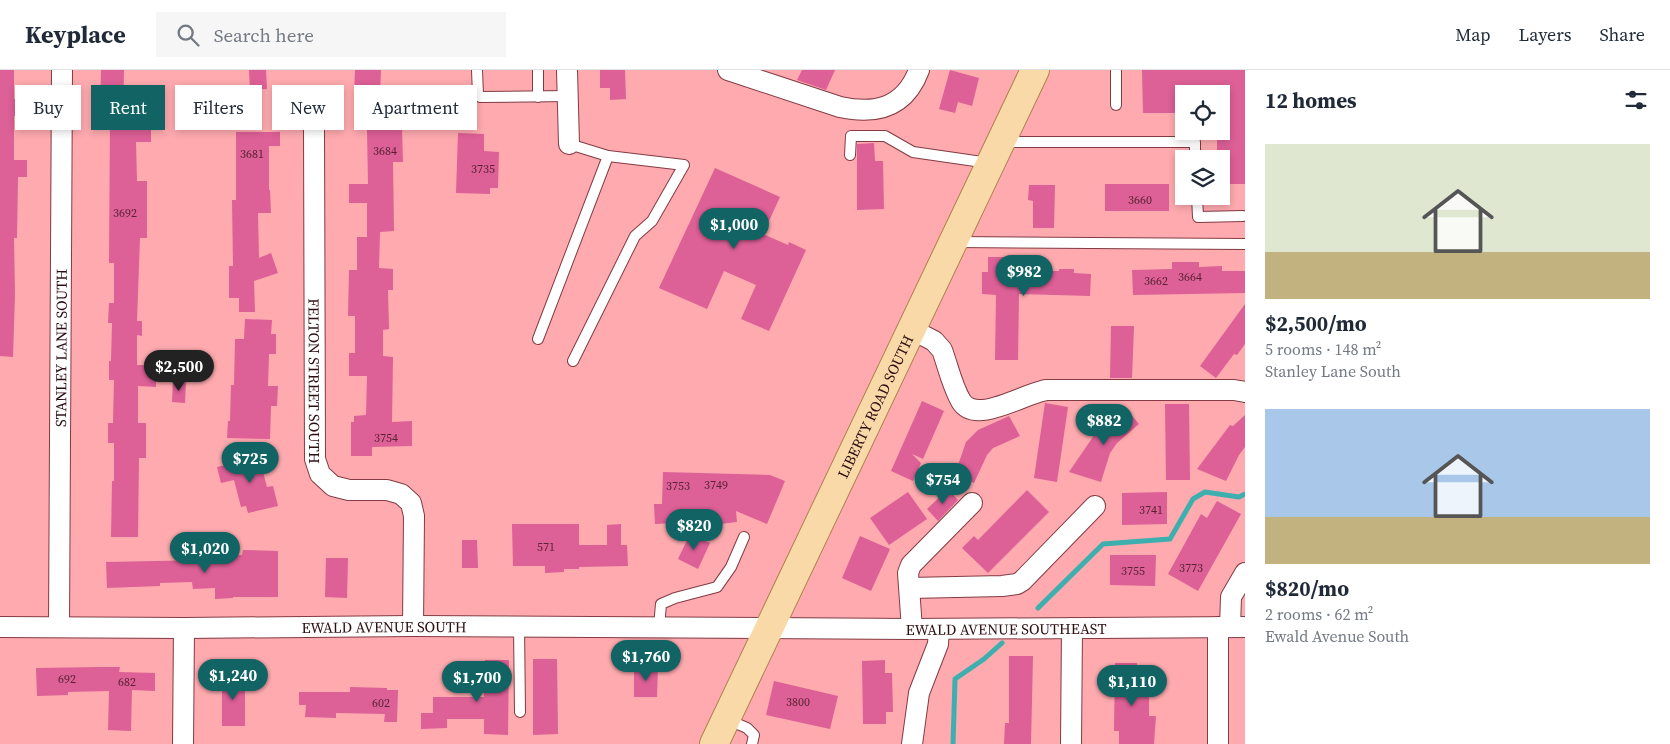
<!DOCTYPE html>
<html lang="en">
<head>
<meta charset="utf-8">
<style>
	:root { --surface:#fff; --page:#f6f6f7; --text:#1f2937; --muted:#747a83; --line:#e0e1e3; --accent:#126363 }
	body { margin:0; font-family:"Source Serif 4",serif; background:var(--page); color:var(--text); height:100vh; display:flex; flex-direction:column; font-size:19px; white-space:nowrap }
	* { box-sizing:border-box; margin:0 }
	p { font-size:16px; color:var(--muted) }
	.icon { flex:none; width:28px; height:28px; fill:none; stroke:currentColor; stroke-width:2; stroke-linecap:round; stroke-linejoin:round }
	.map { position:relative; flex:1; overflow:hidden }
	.drawer { display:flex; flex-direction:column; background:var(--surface); width:425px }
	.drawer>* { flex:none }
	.guide { position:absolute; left:15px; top:15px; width:475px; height:45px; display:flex; gap:10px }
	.fabs { position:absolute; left:1175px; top:15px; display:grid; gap:10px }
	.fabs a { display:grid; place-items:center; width:55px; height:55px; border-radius:0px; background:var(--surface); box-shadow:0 2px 8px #0003; font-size:25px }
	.price { position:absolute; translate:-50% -42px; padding:0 11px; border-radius:18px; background:var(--accent); color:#fff; font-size:16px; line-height:32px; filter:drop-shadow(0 1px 2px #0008) }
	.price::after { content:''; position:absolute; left:50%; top:30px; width:15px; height:11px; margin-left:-8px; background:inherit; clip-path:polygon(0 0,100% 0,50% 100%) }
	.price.selected { background:#222; color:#fff }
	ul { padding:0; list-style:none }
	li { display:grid; align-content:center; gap:10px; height:265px; padding:0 20px }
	li span { display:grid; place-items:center; height:155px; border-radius:0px; color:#555 }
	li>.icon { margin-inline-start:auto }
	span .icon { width:90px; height:90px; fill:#fffc; stroke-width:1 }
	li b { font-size:21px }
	h2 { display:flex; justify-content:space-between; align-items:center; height:60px; padding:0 20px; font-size:21px }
	.tag { padding:0 18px; border-radius:0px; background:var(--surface); box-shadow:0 2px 8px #0003; font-size:18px; line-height:45px }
	.tag.selected { background:var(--accent); color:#fff }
	header { display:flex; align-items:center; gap:30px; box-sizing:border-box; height:70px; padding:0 25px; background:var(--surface); border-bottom:1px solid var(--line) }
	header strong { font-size:24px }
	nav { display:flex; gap:28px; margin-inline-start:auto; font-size:18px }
	.search { width:350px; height:45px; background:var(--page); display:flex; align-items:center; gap:12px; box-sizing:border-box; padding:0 18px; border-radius:0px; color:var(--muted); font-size:19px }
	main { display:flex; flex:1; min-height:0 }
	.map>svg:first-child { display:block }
</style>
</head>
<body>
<header>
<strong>Keyplace</strong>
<div class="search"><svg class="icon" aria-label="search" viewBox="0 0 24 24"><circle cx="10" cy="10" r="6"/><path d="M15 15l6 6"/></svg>Search here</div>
<nav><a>Map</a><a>Layers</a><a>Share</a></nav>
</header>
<main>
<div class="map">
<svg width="1245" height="674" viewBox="0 0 1245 674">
	<rect width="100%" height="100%" fill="#feaaaf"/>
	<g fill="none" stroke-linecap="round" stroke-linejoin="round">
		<g stroke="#3eafaf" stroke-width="5">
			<path d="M 1038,538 L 1103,474 L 1170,469 L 1193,429 L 1205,422 L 1239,427 L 1245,424"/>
			<path d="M 953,674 L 955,609 L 984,589 L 1002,573"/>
		</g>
	</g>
	<g fill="#dd6097">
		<path d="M 0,0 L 14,0 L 14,29 L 25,28 L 25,46 L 14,46 L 14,90 L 27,90 L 27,107 L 18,107 L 17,168 L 14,168 L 15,224 L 13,287 L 0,286 Z"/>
		<path d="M 101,0 L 124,0 L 123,53 L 151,53 L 151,72 L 136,72 L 137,111 L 147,111 L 147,168 L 140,168 L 137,251 L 142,251 L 142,266 L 137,265 L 137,295 L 156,295 L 156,317 L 138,316 L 138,353 L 146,353 L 146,388 L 139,388 L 138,467 L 111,467 L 112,411 L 114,411 L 114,373 L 108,373 L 108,353 L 113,353 L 114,310 L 109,310 L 109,291 L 111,291 L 112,253 L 108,253 L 109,233 L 114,233 L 114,193 L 109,193 L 110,49 L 100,48 Z"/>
		<path d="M 249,0 L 266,0 L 267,19 L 250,20 Z"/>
		<path d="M 355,0 L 381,0 L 380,25 L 354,24 Z"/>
		<path d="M 600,0 L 625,0 L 626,29 L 610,30 L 610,18 L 600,18 Z"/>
		<path d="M 802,0 L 835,0 L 826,20 L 797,10 Z"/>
		<path d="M 950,0 L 979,8 L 972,36 L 958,32 L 955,43 L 939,39 Z"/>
		<path d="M 1142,0 L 1245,0 L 1245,114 L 1228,114 L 1227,83 L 1217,83 L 1217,61 L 1221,61 L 1221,24 L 1184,24 L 1184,43 L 1143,43 Z"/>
		<path d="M 402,58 L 403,92 L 393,92 L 394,161 L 380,162 L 379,198 L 393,199 L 393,220 L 388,220 L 389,259 L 383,260 L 383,286 L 393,287 L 392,352 L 412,351 L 412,376 L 372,377 L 372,386 L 351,386 L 351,352 L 354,352 L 354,346 L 366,345 L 367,306 L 349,306 L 349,283 L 355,283 L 355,246 L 348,246 L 349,200 L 357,200 L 357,167 L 367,167 L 367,133 L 349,133 L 349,114 L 368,114 L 367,59 Z"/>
		<path d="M 236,62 L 280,62 L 280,76 L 269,76 L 269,120 L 270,120 L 271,143 L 258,143 L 259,188 L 271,183 L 278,203 L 254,211 L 255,242 L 239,242 L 239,228 L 229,228 L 229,196 L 233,196 L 232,130 L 236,130 Z"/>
		<path d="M 458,63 L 484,64 L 484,81 L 499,82 L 498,118 L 490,118 L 490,124 L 456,123 Z"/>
		<path d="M 874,73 L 875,91 L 883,91 L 884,139 L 857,140 L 857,74 Z"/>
		<path d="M 715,98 L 780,127 L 763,164 L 788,175 L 789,172 L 806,180 L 769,261 L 741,249 L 756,215 L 724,201 L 707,239 L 659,218 Z"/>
		<rect x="1105" y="114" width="64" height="27"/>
		<path d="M 1029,115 L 1055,115 L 1054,158 L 1033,158 L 1033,131 L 1028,130 Z"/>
		<path d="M 988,187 L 1011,187 L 1010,201 L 1059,201 L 1059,199 L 1074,199 L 1074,203 L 1091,204 L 1090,226 L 1019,224 L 1018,290 L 995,290 L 996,225 L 982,224 L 982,202 L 988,202 Z"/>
		<path d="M 1172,192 L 1199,192 L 1199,197 L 1222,196 L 1222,201 L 1245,201 L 1245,223 L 1133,225 L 1132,200 L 1172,199 Z"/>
		<path d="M 1245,234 L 1245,274 L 1237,285 L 1234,284 L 1216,308 L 1200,296 Z"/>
		<path d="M 245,249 L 272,250 L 271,264 L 276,264 L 276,284 L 269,284 L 268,316 L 278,316 L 277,336 L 271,336 L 270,369 L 227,368 L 228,351 L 230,351 L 231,315 L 234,315 L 235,269 L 244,269 Z"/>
		<path d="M 1111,256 L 1134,256 L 1132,308 L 1110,308 Z"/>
		<path d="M 173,311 L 186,312 L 185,333 L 172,332 Z"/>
		<path d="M 922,331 L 944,341 L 923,389 L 912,384 L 921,393 L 913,411 L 891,401 Z"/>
		<path d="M 1045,333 L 1068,337 L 1057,412 L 1034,408 Z"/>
		<path d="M 1165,334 L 1189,334 L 1190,410 L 1166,410 Z"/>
		<path d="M 1125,337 L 1139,354 L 1117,373 L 1110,383 L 1101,412 L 1069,402 L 1099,358 Z"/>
		<path d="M 1245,345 L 1245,377 L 1239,385 L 1226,411 L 1197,399 L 1230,355 L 1233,356 Z"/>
		<path d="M 1009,346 L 1020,366 L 993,378 L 987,385 L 974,413 L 955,404 L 966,372 L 978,360 Z"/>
		<path d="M 259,387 L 267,417 L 273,416 L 278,436 L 248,443 L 246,436 L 241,437 L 234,410 L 221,413 L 217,397 Z"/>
		<path d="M 663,402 L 770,405 L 785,411 L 767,454 L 736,441 L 737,452 L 694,457 L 696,452 L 655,454 L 654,434 L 662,434 Z"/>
		<path d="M 948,419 L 958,430 L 938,451 L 927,439 Z"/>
		<path d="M 1027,420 L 1049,442 L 988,503 L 962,478 L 974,466 L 978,470 Z"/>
		<path d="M 908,422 L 927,449 L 889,475 L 870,448 Z"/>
		<path d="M 1167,422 L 1167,454 L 1122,455 L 1122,423 Z"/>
		<path d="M 1217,431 L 1241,444 L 1198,521 L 1168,504 L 1201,444 L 1207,448 Z"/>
		<path d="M 512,454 L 579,454 L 579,475 L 607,475 L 607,455 L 621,454 L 621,475 L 627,475 L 628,496 L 579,497 L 579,499 L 564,499 L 564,502 L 545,503 L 545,496 L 513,496 Z"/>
		<path d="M 690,464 L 710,473 L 698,499 L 678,489 Z"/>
		<path d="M 860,466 L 890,479 L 871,521 L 842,508 Z"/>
		<path d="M 462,470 L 477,470 L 478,498 L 462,498 Z"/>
		<path d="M 243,480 L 278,481 L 278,527 L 233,527 L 233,528 L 215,529 L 215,518 L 193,519 L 192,512 L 160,513 L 160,516 L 107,518 L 106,492 L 205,490 L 205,486 L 242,485 Z"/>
		<path d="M 1110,485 L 1156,485 L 1155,516 L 1110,515 Z"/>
		<path d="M 326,488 L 348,488 L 347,528 L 325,527 Z"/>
		<path d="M 1009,586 L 1033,586 L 1031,674 L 1004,674 L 1005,653 L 1009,653 Z"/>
		<path d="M 533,589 L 557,589 L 558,664 L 533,665 Z"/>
		<path d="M 485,590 L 509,590 L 508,665 L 484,664 L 484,649 L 447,649 L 447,658 L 421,659 L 421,643 L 433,643 L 433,627 L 484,627 Z"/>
		<path d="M 885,590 L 885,603 L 892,603 L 893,642 L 886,642 L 886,654 L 863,654 L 862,591 Z"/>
		<path d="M 1115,593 L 1137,593 L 1137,614 L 1149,614 L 1149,646 L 1156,646 L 1154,674 L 1119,674 L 1119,661 L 1114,661 Z"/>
		<path d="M 101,597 L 120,597 L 119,602 L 155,603 L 155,621 L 132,620 L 131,661 L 108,660 L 109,621 L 68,622 L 68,625 L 37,626 L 36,598 Z"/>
		<path d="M 634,597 L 658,598 L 657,627 L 634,627 Z"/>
		<rect x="222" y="606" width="23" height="50"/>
		<path d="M 774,611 L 838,626 L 830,659 L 766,645 Z"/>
		<path d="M 350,617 L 387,618 L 387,620 L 398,620 L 397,652 L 384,652 L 385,644 L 336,643 L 336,648 L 305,647 L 306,635 L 299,635 L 299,622 L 350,622 Z"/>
	</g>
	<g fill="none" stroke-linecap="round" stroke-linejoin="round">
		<g stroke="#833b43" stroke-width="12">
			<g id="service">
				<path d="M 477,0 L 478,25 L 480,27 L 567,26"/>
				<path d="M 538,0 L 538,27"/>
				<path d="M 1116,0 L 1116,35"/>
				<path d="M 1004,72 L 1195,72 L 1195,89"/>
				<path d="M 569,74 L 608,86 L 684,95 L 652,151 L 635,166 L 573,291"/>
				<path d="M 850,85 L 851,66 L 885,66 L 913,82 L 989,93"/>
				<path d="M 1197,126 L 1198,147 L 1243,146"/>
				<path d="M 956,172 L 1245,174"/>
				<path d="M 538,269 L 608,86"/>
				<path d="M 519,556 L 520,642"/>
				<path d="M 659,557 L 661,534 L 675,528 L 717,517 L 731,497 L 744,467"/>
				<path d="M 726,649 L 747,658 L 754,665 L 752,674"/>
			</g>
		</g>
		<g stroke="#833b43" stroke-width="22">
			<g id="minor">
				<path d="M 567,0 L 569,74"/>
				<path d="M 728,0 L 840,37 C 877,45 905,37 919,0"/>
				<path id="s1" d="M 314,55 L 315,389 L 320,404 L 333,416 L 349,420 L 387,420 L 401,424 L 411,433 L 414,446 L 413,556"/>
				<path d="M 911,259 L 934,271 L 942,280 C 948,296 952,316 961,331 C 976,356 1026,322 1047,320 L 1234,320 L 1245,322"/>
				<path d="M 910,518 L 1002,516 L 1017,514 L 1022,511 L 1095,436"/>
				<path id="s2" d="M 0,557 L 184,558 L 413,556 L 912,559 L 1245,557"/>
				<path id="s3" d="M 59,557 L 62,0"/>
				<path d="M 1218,557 L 1218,674"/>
				<path d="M 1230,557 L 1231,527 L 1245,503"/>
				<path d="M 912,559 L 908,503 L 911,495 L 972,433"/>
				<path d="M 183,674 L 184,558"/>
				<path d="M 912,674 L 919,623 L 938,574 L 939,559"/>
				<path d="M 1071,674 L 1072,558"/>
			</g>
		</g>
		<g stroke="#b0814f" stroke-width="30">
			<g id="primary">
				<path id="s4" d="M 714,674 L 1035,0"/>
			</g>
		</g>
		<use href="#service" stroke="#fff" stroke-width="10"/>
		<use href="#minor" stroke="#fff" stroke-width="20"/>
		<use href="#primary" stroke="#fad9a9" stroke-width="28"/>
	</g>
	<g text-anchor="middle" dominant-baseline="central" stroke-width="4.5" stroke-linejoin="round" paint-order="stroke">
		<g font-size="12" fill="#592333">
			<text x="385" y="81">3684</text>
			<text x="252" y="84">3681</text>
			<text x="483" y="99">3735</text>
			<text x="1140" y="130">3660</text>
			<text x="125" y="143">3692</text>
			<text x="1190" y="207">3664</text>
			<text x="1156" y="211">3662</text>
			<text x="386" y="368">3754</text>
			<text x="716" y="415">3749</text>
			<text x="678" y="416">3753</text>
			<text x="1151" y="440">3741</text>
			<text x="546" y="477">571</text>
			<text x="1191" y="498">3773</text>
			<text x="1133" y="501">3755</text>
			<text x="67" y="609">692</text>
			<text x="127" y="612">682</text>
			<text x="798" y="632">3800</text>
			<text x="381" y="633">602</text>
		</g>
		<g font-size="15" fill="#2d0f12" stroke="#ffdbdc">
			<text stroke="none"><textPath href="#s3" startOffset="279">STANLEY LANE SOUTH</textPath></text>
			<text stroke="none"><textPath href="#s1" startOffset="256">FELTON STREET SOUTH</textPath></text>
			<text stroke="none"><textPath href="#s4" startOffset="374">LIBERTY ROAD SOUTH</textPath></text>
			<text stroke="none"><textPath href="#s2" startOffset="384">EWALD AVENUE SOUTH</textPath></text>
			<text stroke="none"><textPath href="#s2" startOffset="1006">EWALD AVENUE SOUTHEAST</textPath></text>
		</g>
	</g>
</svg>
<div class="fabs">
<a><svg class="icon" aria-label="locate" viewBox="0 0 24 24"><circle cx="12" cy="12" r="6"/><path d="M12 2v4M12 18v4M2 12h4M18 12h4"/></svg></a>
<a><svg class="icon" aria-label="layers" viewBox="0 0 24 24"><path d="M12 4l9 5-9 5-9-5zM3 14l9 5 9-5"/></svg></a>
</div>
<b class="price" style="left:734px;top:180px">$1,000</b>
<b class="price" style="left:1024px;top:227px">$982</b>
<b class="price selected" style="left:179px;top:322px">$2,500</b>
<b class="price" style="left:1104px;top:376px">$882</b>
<b class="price" style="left:250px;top:414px">$725</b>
<b class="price" style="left:943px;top:435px">$754</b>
<b class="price" style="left:694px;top:481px">$820</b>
<b class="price" style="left:205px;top:504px">$1,020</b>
<b class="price" style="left:646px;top:612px">$1,760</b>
<b class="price" style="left:233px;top:631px">$1,240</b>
<b class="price" style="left:477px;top:633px">$1,700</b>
<b class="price" style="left:1132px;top:637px">$1,110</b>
<div class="guide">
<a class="tag">Buy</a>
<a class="tag selected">Rent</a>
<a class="tag">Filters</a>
<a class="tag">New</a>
<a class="tag">Apartment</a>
</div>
</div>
<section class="drawer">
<h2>12 homes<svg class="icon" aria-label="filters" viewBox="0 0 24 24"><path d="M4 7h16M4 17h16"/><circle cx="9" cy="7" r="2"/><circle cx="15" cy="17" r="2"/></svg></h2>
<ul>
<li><span style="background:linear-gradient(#dfe7d0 70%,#c2b280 0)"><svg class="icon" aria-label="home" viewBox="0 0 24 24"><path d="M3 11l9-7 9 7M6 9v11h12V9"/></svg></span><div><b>$2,500/mo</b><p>5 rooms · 148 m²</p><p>Stanley Lane South</p></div></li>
<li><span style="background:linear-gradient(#a9c7e8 70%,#c2b280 0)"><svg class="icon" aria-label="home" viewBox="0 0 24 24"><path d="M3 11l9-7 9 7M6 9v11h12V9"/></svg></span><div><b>$820/mo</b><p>2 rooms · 62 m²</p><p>Ewald Avenue South</p></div></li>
</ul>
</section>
</main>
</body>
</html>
